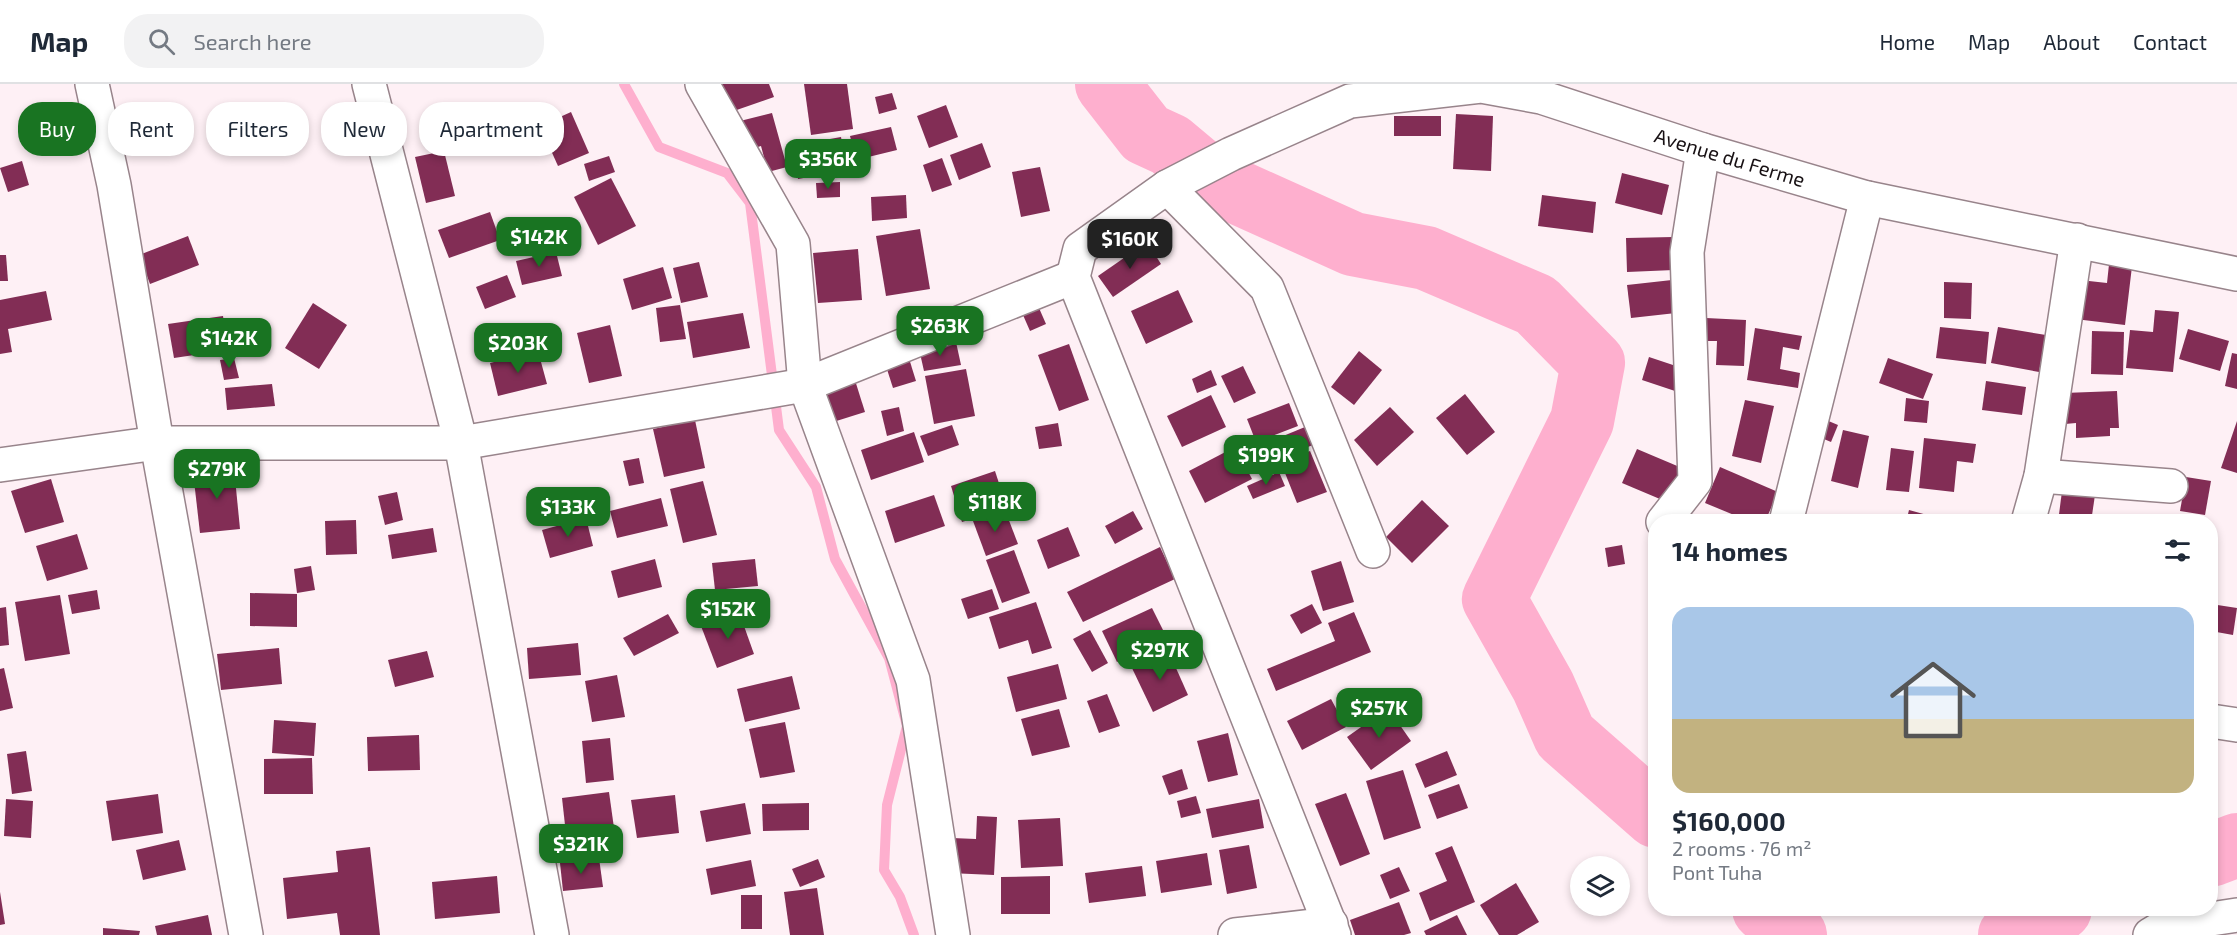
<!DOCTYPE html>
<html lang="en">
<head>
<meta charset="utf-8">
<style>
	:root { --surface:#fff; --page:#f2f2f3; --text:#1f2937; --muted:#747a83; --line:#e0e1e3; --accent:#197422 }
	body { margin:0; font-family:"Exo 2",sans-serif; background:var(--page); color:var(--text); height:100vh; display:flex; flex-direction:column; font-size:22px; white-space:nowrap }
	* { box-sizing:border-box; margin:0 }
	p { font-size:20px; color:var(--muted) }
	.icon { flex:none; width:33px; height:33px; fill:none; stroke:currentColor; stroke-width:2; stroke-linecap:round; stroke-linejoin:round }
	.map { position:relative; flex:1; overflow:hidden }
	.side { position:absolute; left:1648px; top:430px; width:570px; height:402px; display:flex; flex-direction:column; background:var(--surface); border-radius:24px; box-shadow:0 3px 9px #0003 }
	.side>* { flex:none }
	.top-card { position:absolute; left:18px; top:18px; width:570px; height:54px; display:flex; gap:12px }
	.buttons { position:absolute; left:1570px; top:772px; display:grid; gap:12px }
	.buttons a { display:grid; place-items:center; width:60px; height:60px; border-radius:50%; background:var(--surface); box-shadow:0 3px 9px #0003; font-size:30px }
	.price { position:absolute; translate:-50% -51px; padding:0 14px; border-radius:12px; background:var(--accent); color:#fff; font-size:20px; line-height:39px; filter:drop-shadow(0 2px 3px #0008) }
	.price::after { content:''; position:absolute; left:50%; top:36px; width:18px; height:14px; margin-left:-9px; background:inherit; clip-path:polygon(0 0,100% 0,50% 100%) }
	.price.selected { background:#222; color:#fff }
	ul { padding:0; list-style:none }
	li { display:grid; align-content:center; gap:12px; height:318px; padding:0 24px }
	li span { display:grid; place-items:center; height:186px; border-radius:18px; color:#555 }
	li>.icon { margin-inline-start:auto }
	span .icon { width:108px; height:108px; fill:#fffc; stroke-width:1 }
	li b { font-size:26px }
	h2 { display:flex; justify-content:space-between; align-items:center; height:72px; padding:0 24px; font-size:26px }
	.pill { padding:0 21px; border-radius:24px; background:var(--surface); box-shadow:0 3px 9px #0003; font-size:21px; line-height:54px }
	.pill.selected { background:var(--accent); color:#fff }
	header { display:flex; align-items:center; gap:36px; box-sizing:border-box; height:84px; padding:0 30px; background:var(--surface); border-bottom:2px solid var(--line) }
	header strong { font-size:28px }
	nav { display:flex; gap:33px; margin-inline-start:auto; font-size:21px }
	.search { width:420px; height:54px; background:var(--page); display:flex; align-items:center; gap:15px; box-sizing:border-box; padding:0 21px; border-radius:24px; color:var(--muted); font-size:22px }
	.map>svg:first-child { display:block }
</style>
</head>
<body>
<header>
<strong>Map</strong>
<div class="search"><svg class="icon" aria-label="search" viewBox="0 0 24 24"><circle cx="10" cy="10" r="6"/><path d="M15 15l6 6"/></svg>Search here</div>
<nav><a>Home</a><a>Map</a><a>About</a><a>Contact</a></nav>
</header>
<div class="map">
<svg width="2237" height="851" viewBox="0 0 2237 851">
	<rect width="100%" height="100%" fill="#fef0f5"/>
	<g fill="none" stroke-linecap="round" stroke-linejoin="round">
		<g stroke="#feafce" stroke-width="10">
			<path d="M 624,0 L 659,63 L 727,89 L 750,119 L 779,346 L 816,403 L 835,475 L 889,574 L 907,642 L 887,721 L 884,786 L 900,813 L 914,851"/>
			<path d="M 2030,841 L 2030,851"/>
		</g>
		<g stroke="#feafce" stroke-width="64">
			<path d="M 1107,0 L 1146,50 L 1170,61 L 1213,97 L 1353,160 L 1426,174 L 1536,221 L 1593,279 L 1582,337 L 1494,515 L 1543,602 L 1565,652 L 1656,732"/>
			<path d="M 2211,771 L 2237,761"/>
			<path d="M 1764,825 L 1795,851"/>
			<path d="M 2010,851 L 2060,825"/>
		</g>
	</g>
	<g fill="#822d55">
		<path d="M 717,0 L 769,0 L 774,13 L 728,29 Z"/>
		<path d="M 804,0 L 847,0 L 853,45 L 811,51 Z"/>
		<path d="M 892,9 L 897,25 L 879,30 L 875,13 Z"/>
		<path d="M 946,21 L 958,53 L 929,64 L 917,32 Z"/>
		<path d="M 571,28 L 589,69 L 558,82 L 540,42 Z"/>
		<path d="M 772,29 L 787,83 L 768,88 L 761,62 L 748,66 L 740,37 Z"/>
		<path d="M 1456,30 L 1493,32 L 1491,87 L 1453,85 Z"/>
		<rect x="1394" y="32" width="47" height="20"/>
		<path d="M 891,43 L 897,66 L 856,76 L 850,52 Z"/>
		<path d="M 841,53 L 847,86 L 798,95 L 791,62 Z"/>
		<path d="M 982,59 L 991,83 L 959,96 L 950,71 Z"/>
		<path d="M 444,67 L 455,112 L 426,119 L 415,73 Z"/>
		<path d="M 609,72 L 615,88 L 589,97 L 584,80 Z"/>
		<path d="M 942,74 L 952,101 L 932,108 L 923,81 Z"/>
		<path d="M 22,77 L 29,101 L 8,108 L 0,84 Z"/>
		<path d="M 1040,83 L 1050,127 L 1021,133 L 1012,88 Z"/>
		<path d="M 1622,89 L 1669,101 L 1662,131 L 1615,119 Z"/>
		<path d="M 611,94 L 636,142 L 598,161 L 574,113 Z"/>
		<path d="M 840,98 L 840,113 L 817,114 L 816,99 Z"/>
		<path d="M 906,111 L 907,134 L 872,137 L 871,113 Z"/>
		<path d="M 1542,111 L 1596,118 L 1593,149 L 1538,142 Z"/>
		<path d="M 490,128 L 500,156 L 449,174 L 438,146 Z"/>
		<path d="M 920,145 L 930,205 L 886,212 L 876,152 Z"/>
		<path d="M 188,152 L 199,181 L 150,200 L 139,171 Z"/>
		<path d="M 1673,153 L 1674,186 L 1627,188 L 1626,154 Z"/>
		<path d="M 1147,158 L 1161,180 L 1113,213 L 1098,192 Z"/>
		<path d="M 858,165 L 862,216 L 818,219 L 813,169 Z"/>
		<path d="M 556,168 L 562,192 L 522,201 L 516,177 Z"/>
		<path d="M 0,171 L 6,171 L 8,197 L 0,197 Z"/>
		<path d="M 2110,171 L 2133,174 L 2125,241 L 2075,235 L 2080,196 L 2107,199 Z"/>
		<path d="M 699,178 L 708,213 L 681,219 L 673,184 Z"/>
		<path d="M 663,183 L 672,214 L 632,226 L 623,195 Z"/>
		<path d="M 507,191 L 516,213 L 485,225 L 476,203 Z"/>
		<path d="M 1672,196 L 1676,229 L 1631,234 L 1627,201 Z"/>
		<path d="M 1944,198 L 1972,199 L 1971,235 L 1944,234 Z"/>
		<path d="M 1178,206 L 1193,238 L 1146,260 L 1131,227 Z"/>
		<path d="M 46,207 L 52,236 L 8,245 L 12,268 L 0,270 L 0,216 Z"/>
		<path d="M 313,219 L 347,241 L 319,285 L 285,264 Z"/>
		<path d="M 680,221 L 686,255 L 660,258 L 656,224 Z"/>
		<path d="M 1039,224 L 1046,240 L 1030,247 L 1023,231 Z"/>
		<path d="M 2155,226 L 2179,228 L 2173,288 L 2126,284 L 2130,246 L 2153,248 Z"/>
		<path d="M 743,229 L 750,264 L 693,274 L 687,238 Z"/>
		<path d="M 223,232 L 228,266 L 174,274 L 168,240 Z"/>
		<path d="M 1706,234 L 1746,236 L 1744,282 L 1716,281 L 1717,257 L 1705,257 Z"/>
		<path d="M 610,241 L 622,292 L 589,299 L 577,249 Z"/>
		<path d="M 1940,243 L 1989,248 L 1986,280 L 1936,274 Z"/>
		<path d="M 1998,243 L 2046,251 L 2039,288 L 1991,279 Z"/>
		<path d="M 1755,244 L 1802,252 L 1799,266 L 1783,263 L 1780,285 L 1800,289 L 1798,304 L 1747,296 Z"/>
		<path d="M 2188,245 L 2229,257 L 2220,287 L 2179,275 Z"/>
		<path d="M 2092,247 L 2124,248 L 2123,291 L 2091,290 Z"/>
		<path d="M 956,258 L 961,281 L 924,287 L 919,265 Z"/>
		<path d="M 1069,260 L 1089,316 L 1059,327 L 1038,271 Z"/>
		<path d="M 538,267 L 547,300 L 498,312 L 490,279 Z"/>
		<path d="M 1359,267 L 1382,286 L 1354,321 L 1331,303 Z"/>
		<path d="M 907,268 L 916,297 L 893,304 L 884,276 Z"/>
		<path d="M 2232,269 L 2237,270 L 2237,305 L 2225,302 Z"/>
		<path d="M 1649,273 L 1682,284 L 1675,307 L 1642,296 Z"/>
		<path d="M 234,274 L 239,294 L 224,296 L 220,276 Z"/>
		<path d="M 1888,274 L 1933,290 L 1923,315 L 1879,299 Z"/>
		<path d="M 1243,282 L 1256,309 L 1234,319 L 1221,292 Z"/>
		<path d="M 966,285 L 975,332 L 934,340 L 925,292 Z"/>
		<path d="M 1211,286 L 1217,301 L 1197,309 L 1192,295 Z"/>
		<path d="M 853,290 L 865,328 L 830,339 L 818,301 Z"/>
		<path d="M 1986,297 L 2026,303 L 2022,331 L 1982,326 Z"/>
		<path d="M 272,300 L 275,322 L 227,326 L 225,304 Z"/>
		<path d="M 2117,307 L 2119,344 L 2110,344 L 2110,352 L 2076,354 L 2076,339 L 2065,340 L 2064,309 Z"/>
		<path d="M 1465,310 L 1495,348 L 1467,371 L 1436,334 Z"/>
		<path d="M 1211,311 L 1226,343 L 1182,363 L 1167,332 Z"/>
		<path d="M 1906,314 L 1929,317 L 1927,339 L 1904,337 Z"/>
		<path d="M 1745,316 L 1774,322 L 1761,379 L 1732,372 Z"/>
		<path d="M 1289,319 L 1298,342 L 1256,358 L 1247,335 Z"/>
		<path d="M 899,323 L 904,347 L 887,352 L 881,327 Z"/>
		<path d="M 1390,323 L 1414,348 L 1377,382 L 1354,356 Z"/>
		<path d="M 1819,333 L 1838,341 L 1831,358 L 1812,350 Z"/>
		<path d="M 695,336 L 705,384 L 664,393 L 653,345 Z"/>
		<path d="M 2237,337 L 2237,389 L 2221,384 Z"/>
		<path d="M 1058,339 L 1062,362 L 1039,365 L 1035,343 Z"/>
		<path d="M 952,341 L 959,361 L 928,372 L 920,352 Z"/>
		<path d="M 1305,343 L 1313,361 L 1279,374 L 1271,357 Z"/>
		<path d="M 1843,346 L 1869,352 L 1858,404 L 1831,397 Z"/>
		<path d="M 914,348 L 924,378 L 871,396 L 861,366 Z"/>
		<path d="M 1924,354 L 1976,360 L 1973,379 L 1957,377 L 1954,408 L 1919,404 Z"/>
		<path d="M 1235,363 L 1252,395 L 1205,419 L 1189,387 Z"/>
		<path d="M 1891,364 L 1914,367 L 1909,408 L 1886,406 Z"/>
		<path d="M 1637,365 L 1682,384 L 1667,418 L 1622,399 Z"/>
		<path d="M 1310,367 L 1327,408 L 1297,419 L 1281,379 Z"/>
		<path d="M 639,374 L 644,399 L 629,402 L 623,377 Z"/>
		<path d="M 1720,383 L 1778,408 L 1765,438 L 1751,438 L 1705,419 Z"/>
		<path d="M 234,384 L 240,445 L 200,449 L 193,388 Z"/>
		<path d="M 995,387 L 1007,424 L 962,438 L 951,402 Z"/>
		<path d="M 1279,388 L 1285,402 L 1253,415 L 1247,402 Z"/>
		<path d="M 2186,393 L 2211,397 L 2205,431 L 2180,427 Z"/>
		<path d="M 51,395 L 64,438 L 25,449 L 11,407 Z"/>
		<path d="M 703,397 L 717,451 L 683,459 L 670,405 Z"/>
		<path d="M 2062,407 L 2095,411 L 2091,438 L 2058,438 Z"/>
		<path d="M 397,408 L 403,436 L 385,441 L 378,412 Z"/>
		<path d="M 934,411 L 945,442 L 895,459 L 885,427 Z"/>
		<path d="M 661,414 L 668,442 L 617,454 L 610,427 Z"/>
		<path d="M 1422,416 L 1449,442 L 1412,479 L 1386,453 Z"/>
		<path d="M 1005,426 L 1018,460 L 986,472 L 973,437 Z"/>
		<path d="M 1909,426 L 1938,434 L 1937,438 L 1906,438 Z"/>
		<path d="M 1133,427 L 1143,445 L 1115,460 L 1105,442 Z"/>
		<path d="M 586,434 L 593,462 L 550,474 L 542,446 Z"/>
		<path d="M 356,436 L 357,470 L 326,471 L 325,437 Z"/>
		<path d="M 1068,443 L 1080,472 L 1048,485 L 1037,456 Z"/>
		<path d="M 433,444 L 437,468 L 392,475 L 388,451 Z"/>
		<path d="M 77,450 L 88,485 L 47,497 L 36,462 Z"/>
		<path d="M 1622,461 L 1625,480 L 1608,483 L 1605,464 Z"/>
		<path d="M 1160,463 L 1175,495 L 1083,538 L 1067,508 Z"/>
		<path d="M 1014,466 L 1030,509 L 1002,519 L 986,476 Z"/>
		<path d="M 655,475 L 662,503 L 618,514 L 611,487 Z"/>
		<path d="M 755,475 L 758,502 L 715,506 L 712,479 Z"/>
		<path d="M 1341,477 L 1354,518 L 1323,527 L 1311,487 Z"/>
		<path d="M 2211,481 L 2216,482 L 2213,511 L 2211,511 Z"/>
		<path d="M 311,482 L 315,506 L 297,509 L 294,485 Z"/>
		<path d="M 992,505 L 999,525 L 968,535 L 961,515 Z"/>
		<path d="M 97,506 L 100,525 L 72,530 L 68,511 Z"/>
		<path d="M 250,509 L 297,510 L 297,543 L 250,542 Z"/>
		<path d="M 60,511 L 70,570 L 25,577 L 15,518 Z"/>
		<path d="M 1036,518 L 1052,564 L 1032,570 L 1028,556 L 999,565 L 989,533 Z"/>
		<path d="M 1312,520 L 1322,539 L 1301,550 L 1290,531 Z"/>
		<path d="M 2211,520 L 2237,524 L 2233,551 L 2211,547 Z"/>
		<path d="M 6,523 L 9,561 L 0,562 L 0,524 Z"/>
		<path d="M 1152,524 L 1167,554 L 1117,578 L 1102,547 Z"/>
		<path d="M 739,528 L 754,570 L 717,584 L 701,542 Z"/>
		<path d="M 1354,528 L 1371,568 L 1276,607 L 1267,585 L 1335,557 L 1328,539 Z"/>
		<path d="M 668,530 L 679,549 L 634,572 L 623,554 Z"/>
		<path d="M 1090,546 L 1108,579 L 1092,588 L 1073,555 Z"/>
		<path d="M 578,559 L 581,591 L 529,595 L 527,564 Z"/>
		<path d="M 279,564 L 282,600 L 221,606 L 217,570 Z"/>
		<path d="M 1168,566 L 1188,611 L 1153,628 L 1131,582 Z"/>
		<path d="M 427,567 L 434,593 L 395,603 L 388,576 Z"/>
		<path d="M 1058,580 L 1067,615 L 1016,628 L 1007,593 Z"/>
		<path d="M 4,584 L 13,624 L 0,627 L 0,585 Z"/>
		<path d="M 617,591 L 625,633 L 592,638 L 585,597 Z"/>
		<path d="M 792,592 L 800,625 L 745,638 L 737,605 Z"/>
		<path d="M 1107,610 L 1120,642 L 1099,649 L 1087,617 Z"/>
		<path d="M 1331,615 L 1346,643 L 1302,666 L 1287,637 Z"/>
		<path d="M 1388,624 L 1411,657 L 1371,686 L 1347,653 Z"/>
		<path d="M 1059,625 L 1070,663 L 1032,672 L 1021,635 Z"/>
		<path d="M 274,636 L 316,639 L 314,672 L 272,669 Z"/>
		<path d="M 785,638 L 795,688 L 760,694 L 749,645 Z"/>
		<path d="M 1228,649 L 1238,691 L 1208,698 L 1197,657 Z"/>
		<path d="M 419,651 L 420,686 L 368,687 L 367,653 Z"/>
		<path d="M 610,654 L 614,696 L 586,699 L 582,657 Z"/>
		<path d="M 26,667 L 32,707 L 12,710 L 7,670 Z"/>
		<path d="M 1447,667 L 1457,691 L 1425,704 L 1415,680 Z"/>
		<path d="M 312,674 L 313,710 L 264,710 L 264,675 Z"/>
		<path d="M 1182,685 L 1188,705 L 1169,711 L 1162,692 Z"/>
		<path d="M 1403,686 L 1421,744 L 1384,756 L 1366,697 Z"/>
		<path d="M 1459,700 L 1468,724 L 1437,735 L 1428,711 Z"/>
		<path d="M 609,708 L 614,744 L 566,750 L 562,714 Z"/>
		<path d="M 1346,709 L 1370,770 L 1340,782 L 1315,720 Z"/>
		<path d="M 158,710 L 163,749 L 112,757 L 106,717 Z"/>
		<path d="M 675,711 L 679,749 L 637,754 L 631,716 Z"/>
		<path d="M 1196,712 L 1201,729 L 1181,734 L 1177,717 Z"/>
		<path d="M 6,715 L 33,717 L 31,754 L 4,752 Z"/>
		<path d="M 1259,715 L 1264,744 L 1212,754 L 1206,725 Z"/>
		<path d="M 745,719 L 751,750 L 706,758 L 700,727 Z"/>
		<path d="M 809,719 L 809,746 L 763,747 L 762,720 Z"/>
		<path d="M 977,732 L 997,733 L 994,791 L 949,789 L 952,754 L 976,755 Z"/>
		<path d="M 1060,734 L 1063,782 L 1021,784 L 1018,736 Z"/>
		<path d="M 179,756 L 186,786 L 143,796 L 136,766 Z"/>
		<path d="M 1249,761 L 1257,804 L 1227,810 L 1219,766 Z"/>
		<path d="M 1452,762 L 1475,818 L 1430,837 L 1419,809 L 1447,797 L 1435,769 Z"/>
		<path d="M 370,763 L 380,851 L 340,851 L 337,829 L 287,835 L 283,794 L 338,788 L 336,767 Z"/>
		<path d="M 1207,769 L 1212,801 L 1161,809 L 1156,777 Z"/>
		<path d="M 599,774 L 603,803 L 563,807 L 560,779 Z"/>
		<path d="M 818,775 L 825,793 L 800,803 L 792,785 Z"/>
		<path d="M 751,776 L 756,802 L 711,811 L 706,785 Z"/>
		<path d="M 1142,782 L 1146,812 L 1089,819 L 1085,789 Z"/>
		<path d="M 1399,783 L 1410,807 L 1390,815 L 1380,791 Z"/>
		<path d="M 497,792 L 500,829 L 435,835 L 432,798 Z"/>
		<path d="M 1050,792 L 1050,830 L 1001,830 L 1001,793 Z"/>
		<path d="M 1516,799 L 1539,838 L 1517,851 L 1499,851 L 1480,821 Z"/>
		<path d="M 817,804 L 824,851 L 790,851 L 784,808 Z"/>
		<path d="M 0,808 L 5,840 L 0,841 Z"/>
		<rect x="741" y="811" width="21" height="34"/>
		<path d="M 1399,818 L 1411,849 L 1404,851 L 1355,851 L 1350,836 Z"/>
		<path d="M 208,831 L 212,851 L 157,851 L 155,842 Z"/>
		<path d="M 1457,831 L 1467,851 L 1426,851 L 1424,847 Z"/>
		<path d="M 103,844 L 140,847 L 139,851 L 103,851 Z"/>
	</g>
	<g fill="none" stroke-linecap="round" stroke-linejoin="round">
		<g stroke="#98848b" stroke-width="36">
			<g id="minor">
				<path d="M 92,0 L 114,101 L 157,359 L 246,851"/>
				<path d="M 369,0 L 461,359 L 552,851"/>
				<path d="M 702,0 L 793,160 L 805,301 L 913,596 L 953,851"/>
				<path d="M 1167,103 L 1267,204 L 1373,467"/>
				<path d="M 0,381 L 157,359 L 461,359 L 787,304 L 805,301 L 1073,193"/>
				<path d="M 2041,392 L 2171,402"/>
				<path d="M 1663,438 L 1695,397 L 1687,168 L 1703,66"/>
				<path d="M 1786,438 L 1867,114"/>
				<path d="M 2028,438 L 2041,392 L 2077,156"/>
				<path d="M 2211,637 L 2237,641"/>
				<path d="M 1235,851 L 1331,840"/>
				<path d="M 1334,851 L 1073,193 L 1080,165 L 1167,103 L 1231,70 L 1350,17 L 1481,2 L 1541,13 L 1703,66 L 1867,114 L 2237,190"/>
				<path d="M 2150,851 L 2165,842 L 2237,831"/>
			</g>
		</g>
		<use href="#minor" stroke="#fff" stroke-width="33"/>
	</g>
	<g text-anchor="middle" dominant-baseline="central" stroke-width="6" stroke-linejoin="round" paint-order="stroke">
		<g font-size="20" fill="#171013" stroke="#fff">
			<text transform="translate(1730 73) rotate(17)">Avenue du Ferme</text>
		</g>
	</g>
</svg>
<div class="buttons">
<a><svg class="icon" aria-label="layers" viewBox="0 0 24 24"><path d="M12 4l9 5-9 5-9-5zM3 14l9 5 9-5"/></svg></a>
</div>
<b class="price" style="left:828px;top:106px">$356K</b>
<b class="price" style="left:539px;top:184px">$142K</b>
<b class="price selected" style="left:1130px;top:186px">$160K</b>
<b class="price" style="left:940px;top:273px">$263K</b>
<b class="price" style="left:229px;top:285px">$142K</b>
<b class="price" style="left:518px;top:290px">$203K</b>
<b class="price" style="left:1266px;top:402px">$199K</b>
<b class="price" style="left:217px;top:416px">$279K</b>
<b class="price" style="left:995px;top:449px">$118K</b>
<b class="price" style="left:568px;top:454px">$133K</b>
<b class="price" style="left:728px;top:556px">$152K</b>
<b class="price" style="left:1160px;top:597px">$297K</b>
<b class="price" style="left:1379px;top:655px">$257K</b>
<b class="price" style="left:581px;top:791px">$321K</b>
<div class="top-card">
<a class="pill selected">Buy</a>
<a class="pill">Rent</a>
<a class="pill">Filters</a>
<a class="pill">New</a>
<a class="pill">Apartment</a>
</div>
<section class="side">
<h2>14 homes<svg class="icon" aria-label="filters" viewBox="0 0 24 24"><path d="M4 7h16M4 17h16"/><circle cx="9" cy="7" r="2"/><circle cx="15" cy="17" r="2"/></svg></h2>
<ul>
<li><span style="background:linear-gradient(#a9c7e8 60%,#c2b280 0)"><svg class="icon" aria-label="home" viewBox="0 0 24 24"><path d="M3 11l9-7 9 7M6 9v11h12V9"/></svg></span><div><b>$160,000</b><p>2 rooms · 76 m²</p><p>Pont Tuha</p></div></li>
</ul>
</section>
</div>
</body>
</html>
